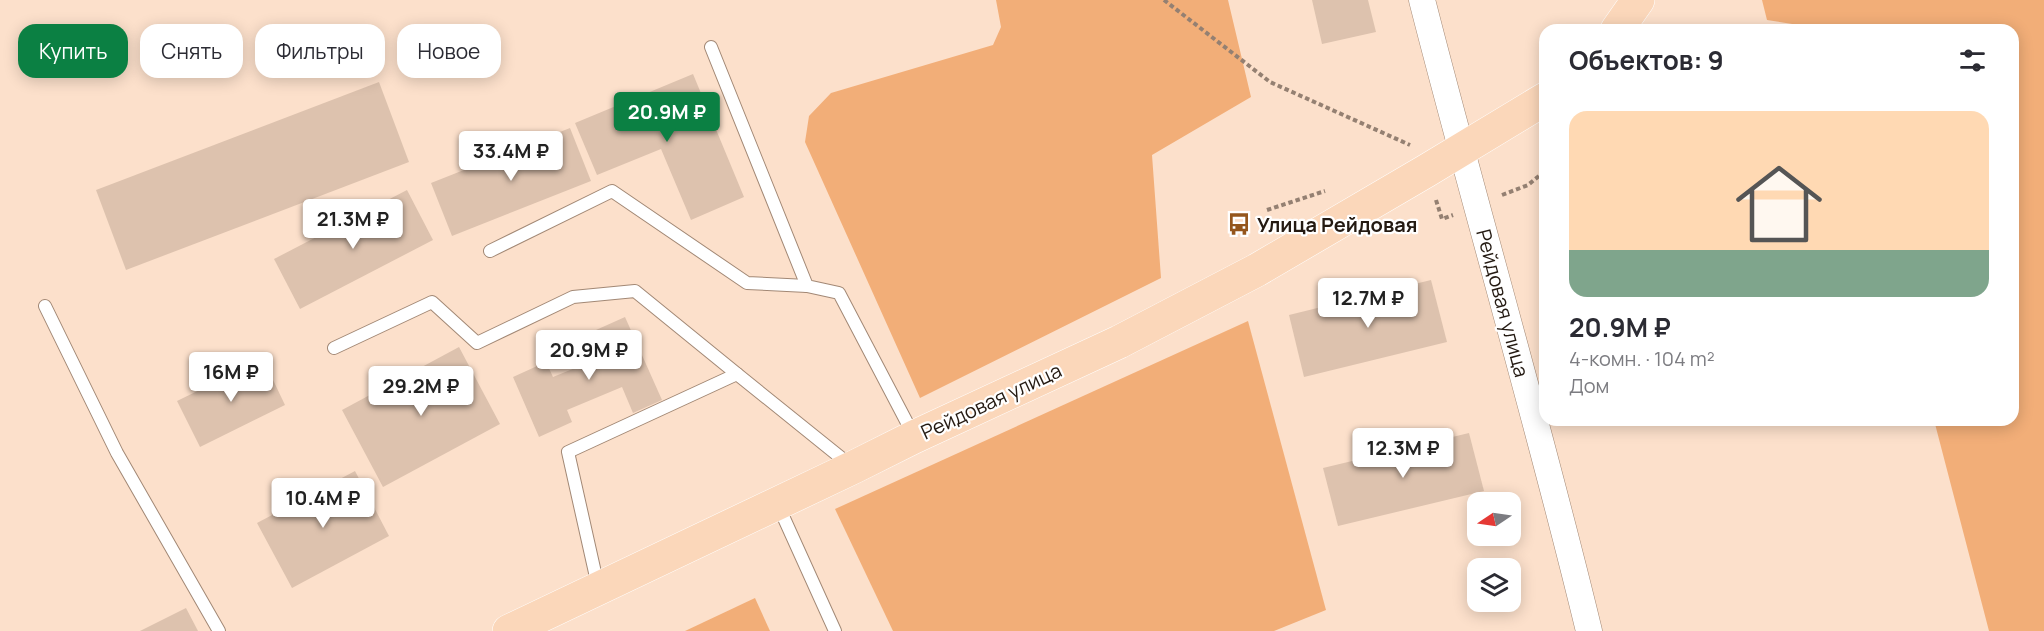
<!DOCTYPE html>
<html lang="ru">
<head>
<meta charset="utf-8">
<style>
	:root { --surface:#fff; --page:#f7f7f7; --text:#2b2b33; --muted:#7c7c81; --line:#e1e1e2; --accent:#0b8043 }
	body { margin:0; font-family:Manrope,sans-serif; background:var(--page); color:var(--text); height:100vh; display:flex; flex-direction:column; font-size:22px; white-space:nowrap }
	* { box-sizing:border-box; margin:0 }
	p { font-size:20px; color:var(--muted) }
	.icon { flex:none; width:33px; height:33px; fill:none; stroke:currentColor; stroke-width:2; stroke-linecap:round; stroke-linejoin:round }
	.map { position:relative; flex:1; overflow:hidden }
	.side { position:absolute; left:1539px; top:24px; width:480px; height:402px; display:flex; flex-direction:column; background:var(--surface); border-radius:18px; box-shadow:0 3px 15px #0003 }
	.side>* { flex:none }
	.banner { position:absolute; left:18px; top:24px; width:570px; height:54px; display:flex; gap:12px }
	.needle { width:39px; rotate:257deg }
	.fabs { position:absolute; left:1467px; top:492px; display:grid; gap:12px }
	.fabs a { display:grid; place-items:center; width:54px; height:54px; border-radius:12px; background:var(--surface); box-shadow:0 3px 15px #0003; font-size:30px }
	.price { position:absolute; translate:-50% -51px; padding:0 14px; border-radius:6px; background:#fff; color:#222; font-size:20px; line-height:39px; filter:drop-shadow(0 2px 3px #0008) }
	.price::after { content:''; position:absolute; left:50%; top:36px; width:18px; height:14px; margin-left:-9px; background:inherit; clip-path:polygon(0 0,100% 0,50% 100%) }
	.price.on { background:var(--accent); color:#fff }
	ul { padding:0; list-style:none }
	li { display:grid; align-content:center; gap:12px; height:318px; padding:0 30px }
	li+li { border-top:2px solid var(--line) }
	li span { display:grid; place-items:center; height:186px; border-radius:18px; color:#555 }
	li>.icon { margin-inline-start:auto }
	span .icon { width:108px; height:108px; fill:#fffc; stroke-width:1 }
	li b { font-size:26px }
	h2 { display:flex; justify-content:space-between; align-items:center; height:72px; padding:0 30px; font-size:26px }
	.tag { padding:0 21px; border-radius:18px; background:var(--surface); box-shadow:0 3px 15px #0003; font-size:21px; line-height:54px }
	.tag.on { background:var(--accent); color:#fff }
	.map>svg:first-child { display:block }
</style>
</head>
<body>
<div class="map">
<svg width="2044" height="631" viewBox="0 0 2044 631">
	<rect width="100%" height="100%" fill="#fce0cb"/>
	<g fill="#f2ae78">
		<path d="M 996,0 L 1228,0 L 1251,97 L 1152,155 L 1161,278 L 920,398 L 805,142 L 809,116 L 831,93 L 993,45 L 1001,27 Z"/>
		<path d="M 1762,0 L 2044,0 L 2044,631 L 1989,631 L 1934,420 L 2013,420 L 2013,30 L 1830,30 L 1767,20 Z"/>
		<path d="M 1248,321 L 1326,610 L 1274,631 L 893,631 L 835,509 Z"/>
		<path d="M 755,598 L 770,631 L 685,631 Z"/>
	</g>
	<g fill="#ddc2ae">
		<path d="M 1312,0 L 1368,0 L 1376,32 L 1322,44 Z"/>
		<path d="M 693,74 L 744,197 L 691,220 L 661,149 L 597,175 L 575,123 Z"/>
		<path d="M 379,82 L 409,162 L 126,270 L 96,190 Z"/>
		<path d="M 570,128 L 591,181 L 452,236 L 431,183 Z"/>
		<path d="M 407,190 L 433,240 L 300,309 L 274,259 Z"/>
		<path d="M 1431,280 L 1447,342 L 1304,377 L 1289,315 Z"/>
		<path d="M 625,317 L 662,400 L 633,413 L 622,387 L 567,410 L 572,422 L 539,437 L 513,377 L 546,362 L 553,377 L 607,355 L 596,330 Z"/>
		<path d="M 459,347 L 500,424 L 383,487 L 342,410 Z"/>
		<path d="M 263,359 L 285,405 L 200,447 L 177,401 Z"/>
		<path d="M 1469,433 L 1484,491 L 1338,526 L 1323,468 Z"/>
		<path d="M 355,471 L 389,536 L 292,588 L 257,523 Z"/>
		<path d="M 186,608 L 198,631 L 140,631 Z"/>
	</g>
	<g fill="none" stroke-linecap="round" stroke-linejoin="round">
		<g stroke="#a28875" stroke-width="14">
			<g id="lane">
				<path d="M 711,47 L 807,286 L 839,293 L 914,436"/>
				<path d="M 490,251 L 612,191 L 747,283 L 807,286"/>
				<path d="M 45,306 L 117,453 L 219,631"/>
				<path d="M 334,348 L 432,302 L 477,343 L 573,297 L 635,291 L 737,374"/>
				<path d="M 778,505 L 835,631"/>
				<path d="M 598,586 L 568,452 L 737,374 L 850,465"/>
			</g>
		</g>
		<g stroke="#a28875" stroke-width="27">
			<path id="street" d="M 1422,0 C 1476,211 1538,420 1589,631"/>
		</g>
		<g stroke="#fff" stroke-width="34">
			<g id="primary">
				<path d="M 1617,30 L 1638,0"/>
				<path d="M 509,631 L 854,467 L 914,437 L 1119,342 L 1257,270 L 1426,171 L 1545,99"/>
			</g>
		</g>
		<g stroke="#948072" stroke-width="4" stroke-dasharray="4.5 3" stroke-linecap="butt">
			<path d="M 1164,0 L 1270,82 L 1410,145"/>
			<path d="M 1502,195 L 1528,185 L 1545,171"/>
			<path d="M 1436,200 L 1442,219 L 1453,215"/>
			<path d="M 1267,210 L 1325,191"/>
		</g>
		<use href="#lane" stroke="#fff" stroke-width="12"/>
		<use href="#street" stroke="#fff" stroke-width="26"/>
		<use href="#primary" stroke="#fbd7ba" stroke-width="33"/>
	</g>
	<defs>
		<g id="bus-bare" transform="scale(1.8)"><path d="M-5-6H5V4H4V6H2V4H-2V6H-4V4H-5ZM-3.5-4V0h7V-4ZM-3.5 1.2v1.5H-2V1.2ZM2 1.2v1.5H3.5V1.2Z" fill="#95561c" stroke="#fff" stroke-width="2.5" paint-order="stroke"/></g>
	</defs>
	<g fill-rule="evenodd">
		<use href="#bus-bare" x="1239" y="224"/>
	</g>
	<g text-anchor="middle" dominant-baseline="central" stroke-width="4.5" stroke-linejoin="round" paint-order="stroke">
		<g font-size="20" font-weight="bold" fill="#241a12" stroke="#fff" text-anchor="start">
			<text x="1257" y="224">Улица Рейдовая</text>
		</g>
		<g font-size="20" fill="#241a12" stroke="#fff">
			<text transform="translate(1503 303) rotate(75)">Рейдовая улица</text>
			<text transform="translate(991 401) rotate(-25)">Рейдовая улица</text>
		</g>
	</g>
</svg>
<div class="fabs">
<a><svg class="needle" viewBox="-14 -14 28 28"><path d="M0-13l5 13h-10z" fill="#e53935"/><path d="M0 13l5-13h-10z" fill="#7c7c81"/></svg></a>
<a><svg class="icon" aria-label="layers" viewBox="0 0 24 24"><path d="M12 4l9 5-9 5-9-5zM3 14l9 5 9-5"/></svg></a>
</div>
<b class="price on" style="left:667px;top:143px">20.9M ₽</b>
<b class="price" style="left:511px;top:182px">33.4M ₽</b>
<b class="price" style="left:353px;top:250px">21.3M ₽</b>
<b class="price" style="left:1368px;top:329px">12.7M ₽</b>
<b class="price" style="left:589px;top:381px">20.9M ₽</b>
<b class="price" style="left:231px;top:403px">16M ₽</b>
<b class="price" style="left:421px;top:417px">29.2M ₽</b>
<b class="price" style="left:1403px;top:479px">12.3M ₽</b>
<b class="price" style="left:323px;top:529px">10.4M ₽</b>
<div class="banner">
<a class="tag on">Купить</a>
<a class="tag">Снять</a>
<a class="tag">Фильтры</a>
<a class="tag">Новое</a>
</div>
<section class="side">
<h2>Объектов: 9<svg class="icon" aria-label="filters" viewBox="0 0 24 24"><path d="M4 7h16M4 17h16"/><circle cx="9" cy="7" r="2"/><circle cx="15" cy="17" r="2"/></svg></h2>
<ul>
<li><span style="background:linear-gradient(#ffd9b3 75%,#7fa58c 0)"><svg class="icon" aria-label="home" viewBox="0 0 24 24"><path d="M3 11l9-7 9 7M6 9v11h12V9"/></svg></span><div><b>20.9M ₽</b><p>4-комн. · 104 m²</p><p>Дом</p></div></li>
</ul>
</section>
</div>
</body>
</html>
